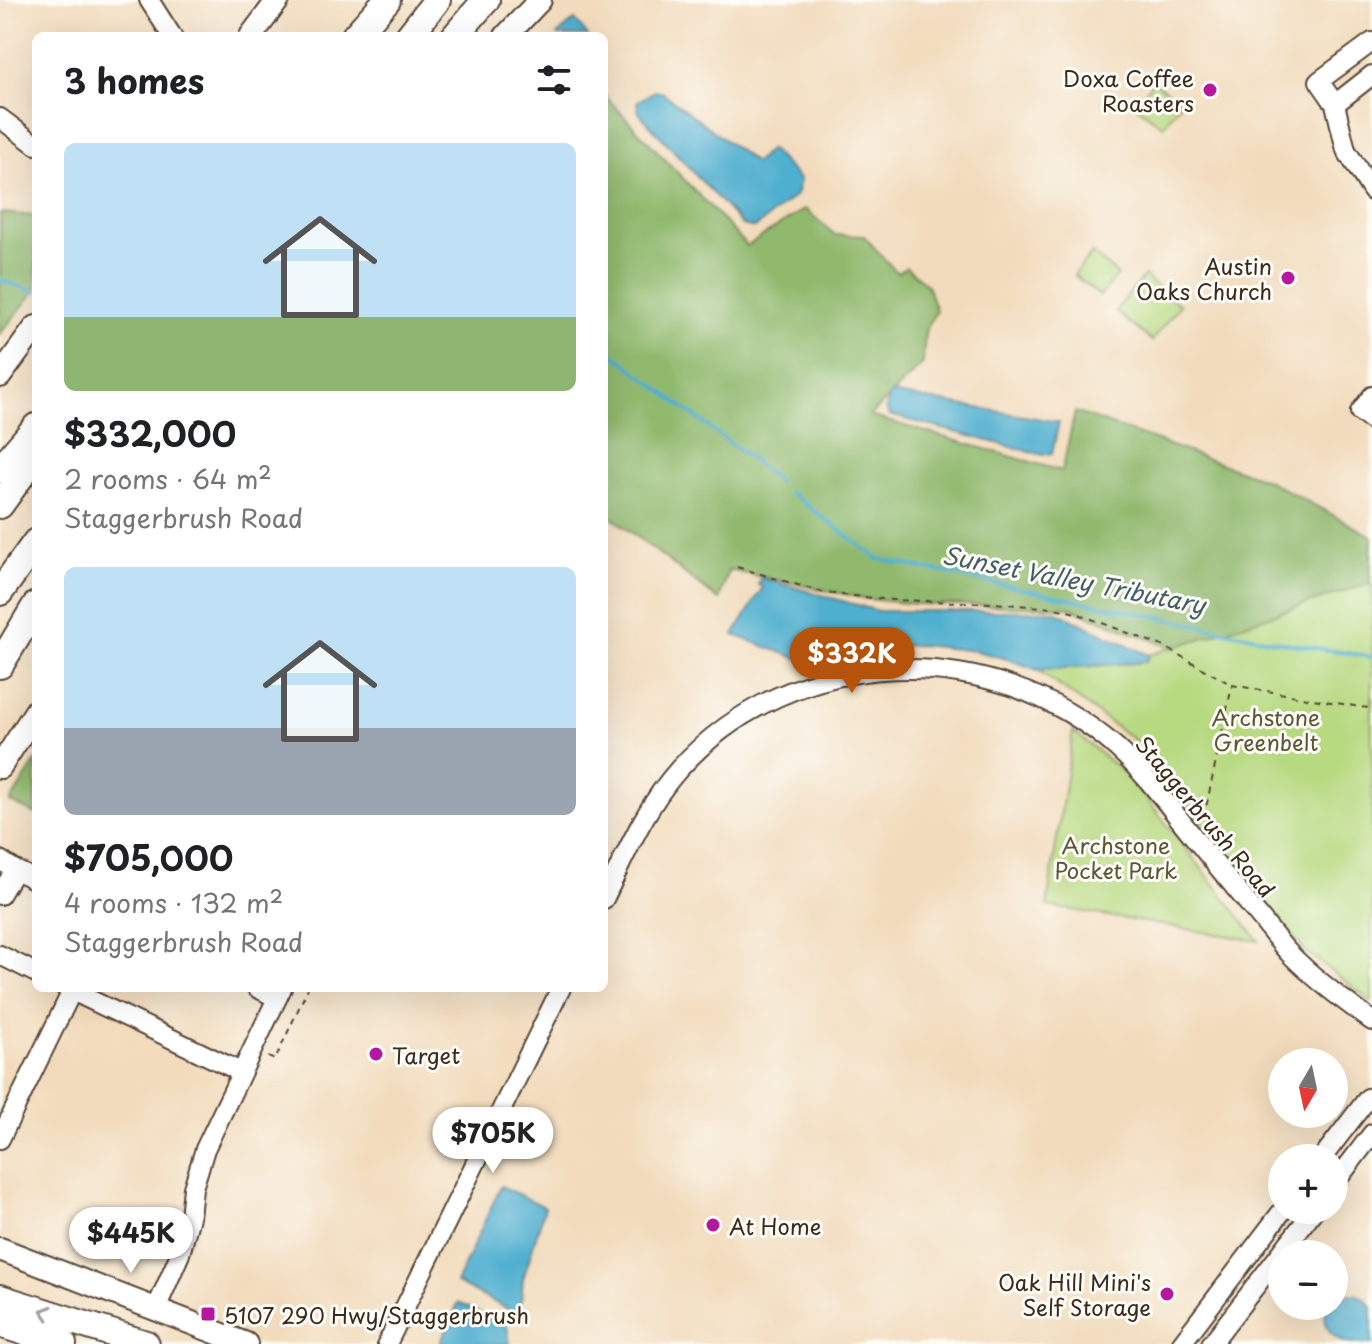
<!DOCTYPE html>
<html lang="en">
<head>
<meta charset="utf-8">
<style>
	:root { --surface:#fff; --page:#f6f6f6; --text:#202124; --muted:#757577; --accent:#b45309 }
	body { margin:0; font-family:"Playpen Sans",sans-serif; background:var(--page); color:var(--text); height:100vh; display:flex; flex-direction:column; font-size:30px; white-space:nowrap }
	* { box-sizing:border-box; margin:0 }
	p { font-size:26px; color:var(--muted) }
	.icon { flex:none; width:44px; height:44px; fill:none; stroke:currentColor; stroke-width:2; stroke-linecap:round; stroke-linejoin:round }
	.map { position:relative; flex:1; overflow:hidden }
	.panel { position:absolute; left:32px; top:32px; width:576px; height:960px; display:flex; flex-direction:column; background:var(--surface); border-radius:12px; box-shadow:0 8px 32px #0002 }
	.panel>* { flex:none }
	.needle { width:52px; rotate:189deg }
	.controls { position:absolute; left:1268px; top:1048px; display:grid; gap:16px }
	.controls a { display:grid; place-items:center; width:80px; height:80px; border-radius:50%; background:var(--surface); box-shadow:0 8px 32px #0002; font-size:40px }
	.price { position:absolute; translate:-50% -68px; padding:0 18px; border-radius:28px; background:#fff; color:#222; font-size:26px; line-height:52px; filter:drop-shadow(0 2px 4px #0008) }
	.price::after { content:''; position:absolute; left:50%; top:48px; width:24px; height:18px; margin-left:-12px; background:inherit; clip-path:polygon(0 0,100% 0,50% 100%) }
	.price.active { background:var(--accent); color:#fff }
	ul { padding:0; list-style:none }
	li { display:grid; align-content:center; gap:16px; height:424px; padding:0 32px }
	li span { display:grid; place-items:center; height:248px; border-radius:12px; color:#555 }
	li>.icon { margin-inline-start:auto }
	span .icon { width:144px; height:144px; fill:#fffc; stroke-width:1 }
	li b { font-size:34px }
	h2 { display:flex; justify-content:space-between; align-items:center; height:96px; padding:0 32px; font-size:34px }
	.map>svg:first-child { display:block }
</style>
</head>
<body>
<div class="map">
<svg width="1372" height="1344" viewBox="0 0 1372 1344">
	<rect width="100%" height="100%" fill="#fdfcf7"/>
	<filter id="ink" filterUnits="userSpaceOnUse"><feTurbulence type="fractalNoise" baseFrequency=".0125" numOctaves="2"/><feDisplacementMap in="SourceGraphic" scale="16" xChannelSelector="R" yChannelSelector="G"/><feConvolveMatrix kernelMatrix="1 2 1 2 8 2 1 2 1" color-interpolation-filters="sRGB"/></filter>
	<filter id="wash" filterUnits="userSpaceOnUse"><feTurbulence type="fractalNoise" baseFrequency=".006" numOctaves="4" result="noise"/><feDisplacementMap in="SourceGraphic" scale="32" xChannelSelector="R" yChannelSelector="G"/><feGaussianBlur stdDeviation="1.8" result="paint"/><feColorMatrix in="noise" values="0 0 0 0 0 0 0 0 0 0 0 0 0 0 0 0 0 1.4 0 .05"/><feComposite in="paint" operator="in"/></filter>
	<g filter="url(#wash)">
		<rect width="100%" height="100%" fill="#f2dbbc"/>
		<g fill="#b7d980" stroke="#79824f" stroke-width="2">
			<path d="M 1153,81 L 1181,102 L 1163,126 L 1135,105 Z"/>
			<path d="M 1092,253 L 1118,275 L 1100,296 L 1074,275 Z"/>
			<path d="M 1144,276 L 1180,305 L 1152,341 L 1115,311 Z"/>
			<path d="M 1370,583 L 1372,584 L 1372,1002 L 1305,951 L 1141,745 L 1038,670 L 1146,662 L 1149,655 Z"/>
			<path d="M 1073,731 L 1129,777 L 1259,941 L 1047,906 Z"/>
		</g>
		<g fill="#91b96e" stroke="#667246" stroke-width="2">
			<path d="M 604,95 L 747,246 L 805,209 L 835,235 L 864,236 L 897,273 L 906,267 L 927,285 L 936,311 L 925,332 L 923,363 L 870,416 L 1062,471 L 1075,412 L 1267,480 L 1372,536 L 1370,583 L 1172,648 L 1069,607 L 915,604 L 867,599 L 729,570 L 719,600 L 604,511 Z"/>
			<path d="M 0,213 L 36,216 L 36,290 L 0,334 Z"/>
			<path d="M 36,761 L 36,814 L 10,802 Z"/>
		</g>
		<g fill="#50afcf" stroke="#466c76" stroke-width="2">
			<path d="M 575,20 L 588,36 L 558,36 L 557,35 Z"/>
			<path d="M 654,91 L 663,93 L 755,163 L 770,149 L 800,180 L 796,195 L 755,228 L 742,225 L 639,113 L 637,102 Z"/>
			<path d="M 891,393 L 1059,422 L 1052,453 L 1043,455 L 889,415 L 886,407 Z"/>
			<path d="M 761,578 L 878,611 L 1055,611 L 1149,655 L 1146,662 L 1038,670 L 1007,659 L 976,651 L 920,645 L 869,648 L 834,654 L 807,662 L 734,635 L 763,587 L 758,585 Z"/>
			<path d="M 501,1186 L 545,1207 L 523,1279 L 520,1315 L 456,1283 Z"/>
			<path d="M 1354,1294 L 1363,1297 L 1372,1307 L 1372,1344 C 1364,1344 1352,1344 1346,1343 C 1328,1336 1323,1324 1326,1306 L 1334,1306 L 1334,1298 L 1336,1296 Z"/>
			<path d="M 458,1303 L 507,1326 L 510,1344 L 440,1344 Z"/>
		</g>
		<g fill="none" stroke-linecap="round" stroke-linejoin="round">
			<g stroke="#50afcf" stroke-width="4">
				<path d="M 0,280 L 36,292"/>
				<path d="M 604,347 L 765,470 L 778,482"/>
				<path d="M 789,492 L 878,559 L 1274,641 L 1372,657"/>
			</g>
		</g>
	</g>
	<g filter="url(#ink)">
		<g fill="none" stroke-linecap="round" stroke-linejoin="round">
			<g stroke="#564536" stroke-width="22">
				<g id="minor">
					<path d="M 149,0 L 172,36"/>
					<path d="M 1372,42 L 1319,81 L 1335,104 L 1346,150 L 1372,191"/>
					<path d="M 1335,104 L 1372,75"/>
					<path d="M 0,118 L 36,145"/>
					<path d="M 1372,396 L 1360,412 L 1372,421"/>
					<path d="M 0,860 L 15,870 L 0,895"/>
					<path d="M 15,870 L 36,880"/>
					<path d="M 604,899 C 626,854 645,807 679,769 C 793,643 991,636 1117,748 C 1139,768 1158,792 1177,816 C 1203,849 1230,882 1257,914 C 1268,927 1277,940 1288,952 C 1313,978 1343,1000 1372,1021"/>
					<path d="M 0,955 L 36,973"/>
					<path d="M 66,988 L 241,1072"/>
					<path d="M 257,988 L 277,998"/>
					<path d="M 0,1139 L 72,991"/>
					<path d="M 1322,1158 L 1368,1098 L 1372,1097"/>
					<path d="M 1334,1184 L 1372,1134"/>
					<path d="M 156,1309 L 180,1254 L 190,1217 L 193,1188 L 205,1149 L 282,988"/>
					<path d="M 387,1344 L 561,988"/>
					<path d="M 1181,1344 L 1283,1210"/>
					<path d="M 1211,1344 L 1314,1210"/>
				</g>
			</g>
			<g stroke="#564536" stroke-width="26">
				<g id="major">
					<path d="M 251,36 L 278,0"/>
					<path d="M 506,36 L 540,0"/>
					<path d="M 0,376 L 36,327"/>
					<path d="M 0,767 L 36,711"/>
					<path d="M 0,1249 L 246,1344"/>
				</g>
			</g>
			<g stroke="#564536" stroke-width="30">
				<g id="highway">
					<path d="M 355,36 L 387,0"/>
					<path d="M 409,36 L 437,0"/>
					<path d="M 455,36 L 486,0"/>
					<path d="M 0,469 L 36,427"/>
					<path d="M 0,505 L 36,455"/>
					<path d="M 0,592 L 36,542"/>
					<path d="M 0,665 L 36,605"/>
					<path d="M 0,1298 L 146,1344"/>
					<path d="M 0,1324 L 63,1344"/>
				</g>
			</g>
			<g stroke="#564536" stroke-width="2" stroke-dasharray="6 6" stroke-linecap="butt">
				<path d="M 737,567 L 825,593 L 893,600 L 993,603 L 1055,608 L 1076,613 L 1165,647 L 1232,685 L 1360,707 L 1372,708"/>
				<path d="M 1204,817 L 1232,686"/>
				<path d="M 268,1057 L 275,1060 L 308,988"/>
			</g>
			<use href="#minor" stroke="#fff" stroke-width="18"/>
			<use href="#major" stroke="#fff" stroke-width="22"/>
			<use href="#highway" stroke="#fff" stroke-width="26"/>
		</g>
		<defs><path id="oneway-chevron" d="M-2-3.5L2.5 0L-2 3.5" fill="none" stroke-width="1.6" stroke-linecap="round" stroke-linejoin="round" transform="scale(2)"/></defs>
		<use stroke="#a79f9a" href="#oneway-chevron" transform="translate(46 1312) rotate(-163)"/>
	</g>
	<g fill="#b5179e" stroke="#fdfcf7" stroke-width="3">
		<circle cx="1210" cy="90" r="8"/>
		<circle cx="1288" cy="278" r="8"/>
		<circle cx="376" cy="1054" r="8"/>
		<circle cx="713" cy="1225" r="8"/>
		<circle cx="1167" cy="1294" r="8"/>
		<rect x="200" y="1306" width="16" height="16" rx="4"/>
	</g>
	<g text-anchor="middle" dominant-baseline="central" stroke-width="6" stroke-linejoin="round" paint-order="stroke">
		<g font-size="22" fill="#3b2a1e" stroke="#fdfcf7" text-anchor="end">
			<text x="1194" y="77">Doxa Coffee<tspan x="1194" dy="25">Roasters</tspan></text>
			<text x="1272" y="265">Austin<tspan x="1272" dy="25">Oaks Church</tspan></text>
			<text x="392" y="1054" text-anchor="start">Target</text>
			<text x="729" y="1225" text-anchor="start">At Home</text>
			<text x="1151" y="1281">Oak Hill Mini's<tspan x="1151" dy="25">Self Storage</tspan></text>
			<text x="224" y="1314" text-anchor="start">5107 290 Hwy/Staggerbrush</text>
		</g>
		<g font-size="22" fill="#5a5636" stroke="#fdfcf7">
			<text x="1266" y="716">Archstone<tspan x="1266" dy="25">Greenbelt</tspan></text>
			<text x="1116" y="844">Archstone<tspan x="1116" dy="25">Pocket Park</tspan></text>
		</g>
		<g font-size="22" fill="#3b2a1e" stroke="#fdfcf7">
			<text transform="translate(1206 816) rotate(50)">Staggerbrush Road</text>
		</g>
		<g font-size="24" font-style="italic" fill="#435f65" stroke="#fdfcf7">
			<text transform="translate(1074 579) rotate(11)">Sunset Valley Tributary</text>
		</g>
	</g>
</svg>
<div class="controls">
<a><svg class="needle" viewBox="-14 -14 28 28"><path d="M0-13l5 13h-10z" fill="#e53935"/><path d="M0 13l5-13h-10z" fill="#757577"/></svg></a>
<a>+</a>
<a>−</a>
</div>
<b class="price active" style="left:852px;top:695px">$332K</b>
<b class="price" style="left:493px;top:1175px">$705K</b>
<b class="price" style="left:131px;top:1275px">$445K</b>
<section class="panel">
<h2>3 homes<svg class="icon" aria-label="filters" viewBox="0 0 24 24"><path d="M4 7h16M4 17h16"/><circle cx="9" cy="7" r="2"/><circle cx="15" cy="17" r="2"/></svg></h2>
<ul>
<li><span style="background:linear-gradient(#bfe0f5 70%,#8fb573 0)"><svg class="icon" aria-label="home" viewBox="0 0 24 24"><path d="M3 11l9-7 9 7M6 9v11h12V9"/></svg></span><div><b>$332,000</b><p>2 rooms · 64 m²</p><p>Staggerbrush Road</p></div></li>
<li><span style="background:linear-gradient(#bfe0f5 65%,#9aa5b1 0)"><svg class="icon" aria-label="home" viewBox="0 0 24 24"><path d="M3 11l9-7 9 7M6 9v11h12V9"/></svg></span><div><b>$705,000</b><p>4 rooms · 132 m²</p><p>Staggerbrush Road</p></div></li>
</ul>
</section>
</div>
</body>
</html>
